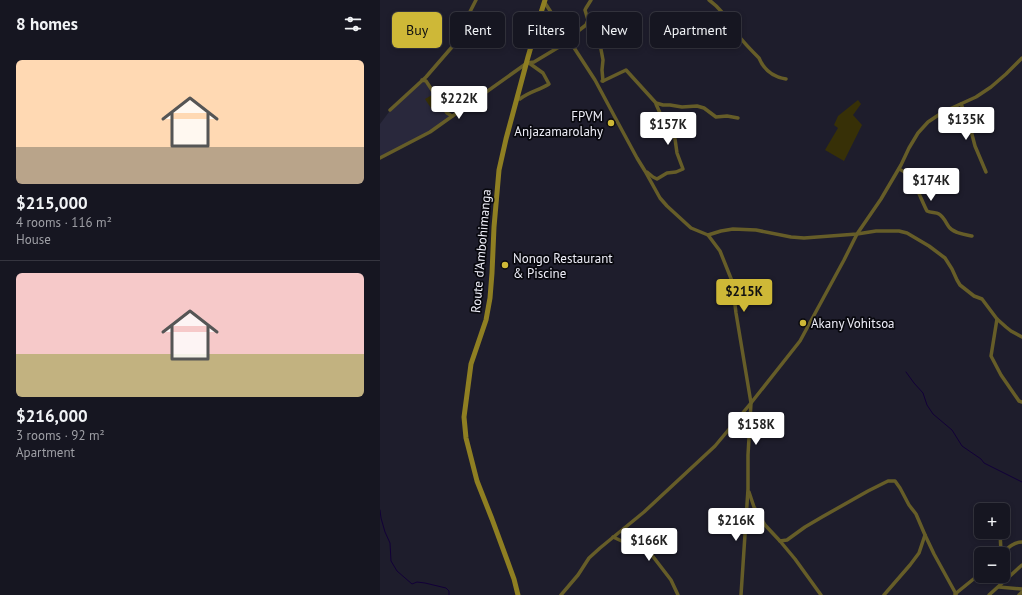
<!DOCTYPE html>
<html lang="en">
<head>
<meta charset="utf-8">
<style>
	:root { --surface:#161621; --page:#23232e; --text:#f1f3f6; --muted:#9e9fa5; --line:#35353f; --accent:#ceb837 }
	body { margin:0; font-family:"PT Sans",sans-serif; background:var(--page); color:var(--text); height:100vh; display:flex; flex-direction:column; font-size:15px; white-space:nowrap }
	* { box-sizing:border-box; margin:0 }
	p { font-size:13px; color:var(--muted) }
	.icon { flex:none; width:22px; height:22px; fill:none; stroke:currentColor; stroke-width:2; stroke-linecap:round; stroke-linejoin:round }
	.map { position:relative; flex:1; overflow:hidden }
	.drawer { display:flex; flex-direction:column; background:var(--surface); width:380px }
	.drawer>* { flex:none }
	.banner { position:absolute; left:12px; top:12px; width:380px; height:36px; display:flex; gap:8px }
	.controls { position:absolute; left:594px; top:503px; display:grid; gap:8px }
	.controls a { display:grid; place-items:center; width:36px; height:36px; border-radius:6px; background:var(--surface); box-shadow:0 2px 6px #0003,0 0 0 1px var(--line); font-size:20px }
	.price { position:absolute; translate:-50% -34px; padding:0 9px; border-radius:4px; background:#fff; color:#222; font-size:13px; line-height:26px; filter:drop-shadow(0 1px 2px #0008) }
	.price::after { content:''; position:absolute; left:50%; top:24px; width:12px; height:9px; margin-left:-6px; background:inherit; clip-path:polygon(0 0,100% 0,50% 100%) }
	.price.current { background:var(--accent); color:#111 }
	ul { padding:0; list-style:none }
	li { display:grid; align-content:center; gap:8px; height:212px; padding:0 16px }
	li+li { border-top:1px solid var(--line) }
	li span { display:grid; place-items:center; height:124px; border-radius:6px; color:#555 }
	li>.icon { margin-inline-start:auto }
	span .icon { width:72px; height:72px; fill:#fffc; stroke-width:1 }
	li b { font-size:17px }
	h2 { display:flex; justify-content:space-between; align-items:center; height:48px; padding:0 16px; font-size:17px }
	.chip { padding:0 14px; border-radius:6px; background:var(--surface); box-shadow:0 2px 6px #0003,0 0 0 1px var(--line); font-size:14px; line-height:36px }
	.chip.current { background:var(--accent); color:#111 }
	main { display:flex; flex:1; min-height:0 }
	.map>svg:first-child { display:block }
</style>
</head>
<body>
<main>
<section class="drawer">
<h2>8 homes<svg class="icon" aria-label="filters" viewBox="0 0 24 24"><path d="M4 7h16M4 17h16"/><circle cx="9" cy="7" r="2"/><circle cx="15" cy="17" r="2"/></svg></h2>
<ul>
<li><span style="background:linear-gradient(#ffd9b3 70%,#b9a48a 0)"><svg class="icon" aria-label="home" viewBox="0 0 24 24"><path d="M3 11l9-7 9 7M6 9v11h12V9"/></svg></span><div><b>$215,000</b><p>4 rooms · 116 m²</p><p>House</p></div></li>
<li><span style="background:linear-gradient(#f6c9c9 65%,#c2b280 0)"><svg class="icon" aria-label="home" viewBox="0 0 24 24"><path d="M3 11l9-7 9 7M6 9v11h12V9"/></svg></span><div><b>$216,000</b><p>3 rooms · 92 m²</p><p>Apartment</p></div></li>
</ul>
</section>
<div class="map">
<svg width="642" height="595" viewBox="0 0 642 595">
	<rect width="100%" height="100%" fill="#1e1d2c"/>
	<path fill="#29283c" d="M 43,82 L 44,82 L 49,87 L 70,117 L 51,131 L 0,157 L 0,124 L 9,112 Z"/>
	<g fill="#373007">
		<path d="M 52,95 L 60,107 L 53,111 L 45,99 Z"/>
		<path d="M 478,100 L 481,104 L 473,115 L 482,125 L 464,161 L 445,150 L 458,128 L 454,125 L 458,116 Z"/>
	</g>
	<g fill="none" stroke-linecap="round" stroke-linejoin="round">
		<g stroke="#120038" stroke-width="1">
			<path d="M 526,372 L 534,383 L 543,393 L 547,405 L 553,414 L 572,430 L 582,446 L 601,459 L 604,463 L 642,482"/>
			<path d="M 0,510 L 1,518 L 5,532 L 10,543 L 11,561 L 17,571 L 32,584 L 37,582 L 45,583 L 66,588 L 69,591 L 69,595"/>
		</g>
		<g stroke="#665d28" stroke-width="3.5">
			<path d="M 211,0 L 206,8 L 205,10 L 208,20 L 215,28 L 220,44 L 223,60 L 222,70 L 223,81 L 222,81"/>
			<path d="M 329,0 C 342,9 349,22 358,35 C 364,43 372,51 379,58 C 384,70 393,77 406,79"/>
			<path d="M 165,3 L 215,80 L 237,121 L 257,158 L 265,171 L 280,198 L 287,206 L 311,228 L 328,235 L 340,251 L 352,281 L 356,313 L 371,403 L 368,455 L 368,489 L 361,595"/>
			<path d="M 42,80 L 46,81 L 67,113 L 72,116"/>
			<path d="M 223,81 L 246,70 L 276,103 L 283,105 L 290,105 L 302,107 L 317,106 L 324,108 L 336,117 L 347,116 L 358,118"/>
			<path d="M 140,99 C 148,92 160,90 169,84 L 163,73 L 149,63"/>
			<path d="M 581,104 L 589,123 L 595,146 L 606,172"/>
			<path d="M 10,110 L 46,77 L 72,47 L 96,0"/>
			<path d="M 0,158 L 50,132 L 147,63 L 154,62 L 189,41 L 189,38 L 206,25 L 208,20"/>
			<path d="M 519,169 C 534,175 540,198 547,211 C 551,213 556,212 559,214 C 564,217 566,223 569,227 C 573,233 586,235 592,236"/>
			<path d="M 267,172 L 273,177 L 277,179 L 287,173 L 296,172 L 303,169 L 297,153 L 295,139 L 292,131 L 280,113 L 276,104"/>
			<path d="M 328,235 L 341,231 L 353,229 L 376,230 L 411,237 L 424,238 L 477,234 L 496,231 L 519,231 L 527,233 L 549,246 L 565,258 L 572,269 L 577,280 L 580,285 L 594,296 L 602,299 L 617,319 L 626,327 L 631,331 L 642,337"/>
			<path d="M 617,319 L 611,356 L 621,375 L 639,401 L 642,402"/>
			<path d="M 369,492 L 374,507 L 385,525 L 400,541 L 415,559 L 441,595"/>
			<path d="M 545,535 L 554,554 L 576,594"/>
			<path d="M 233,537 L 246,543 L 263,547 L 271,554 L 291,580 L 298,595"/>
			<path d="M 400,541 L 407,540 L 425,527 L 442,517 L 488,491 L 508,481 L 515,481 L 520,488 L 529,505 L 536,514 L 545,535 L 539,553 L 530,565 L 504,595"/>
			<path d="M 619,554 L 621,552 L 620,532"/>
			<path d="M 621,554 C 627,549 633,542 642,542"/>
			<path d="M 619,587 L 642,589"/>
			<path d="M 575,594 L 601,573"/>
			<path d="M 181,595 L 198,575 L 209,558 L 220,548 L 264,512 L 335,446 L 371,403 L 420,341 L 464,260 L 477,234 L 501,199 L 521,165 L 529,148 L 538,133 L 548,122 L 563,112 L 596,97 L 611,87 L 626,74 L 642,58"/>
			<path d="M 609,595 L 642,565"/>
			<path d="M 639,595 L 642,592"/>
		</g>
		<path stroke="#8f7f22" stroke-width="5" d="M 138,595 L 134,579 L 112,519 L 97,481 L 86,438 L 84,417 L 91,364 L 106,320 L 110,298 L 112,273 L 114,227 L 119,170 L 126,139 L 148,57 L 159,19 L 165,0"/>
	</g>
	<g fill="#ceb837" stroke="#08080e" stroke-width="1.5">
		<circle cx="231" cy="123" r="4"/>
		<circle cx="125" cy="265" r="4"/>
		<circle cx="423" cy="323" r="4"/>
	</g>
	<g text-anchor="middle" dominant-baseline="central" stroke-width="3.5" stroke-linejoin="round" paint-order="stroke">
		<g font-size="13" fill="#eeeef8" stroke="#08080e" text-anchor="start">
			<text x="223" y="116" text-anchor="end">FPVM<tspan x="223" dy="15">Anjazamarolahy</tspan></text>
			<text x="133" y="258">Nongo Restaurant<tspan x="133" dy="15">&amp; Piscine</tspan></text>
			<text x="431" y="323">Akany Vohitsoa</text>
		</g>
		<g font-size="13" fill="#eeeef8" stroke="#08080e">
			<text transform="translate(101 251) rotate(-85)">Route d'Ambohimanga</text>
		</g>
	</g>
</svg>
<div class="controls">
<a>+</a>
<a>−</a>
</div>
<b class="price" style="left:79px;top:120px">$222K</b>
<b class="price" style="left:586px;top:141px">$135K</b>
<b class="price" style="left:288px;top:146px">$157K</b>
<b class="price" style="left:551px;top:202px">$174K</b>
<b class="price current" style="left:364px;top:313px">$215K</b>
<b class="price" style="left:376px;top:446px">$158K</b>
<b class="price" style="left:356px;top:542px">$216K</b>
<b class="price" style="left:269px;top:562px">$166K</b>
<div class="banner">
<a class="chip current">Buy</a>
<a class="chip">Rent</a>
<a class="chip">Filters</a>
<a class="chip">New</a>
<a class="chip">Apartment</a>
</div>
</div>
</main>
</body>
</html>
